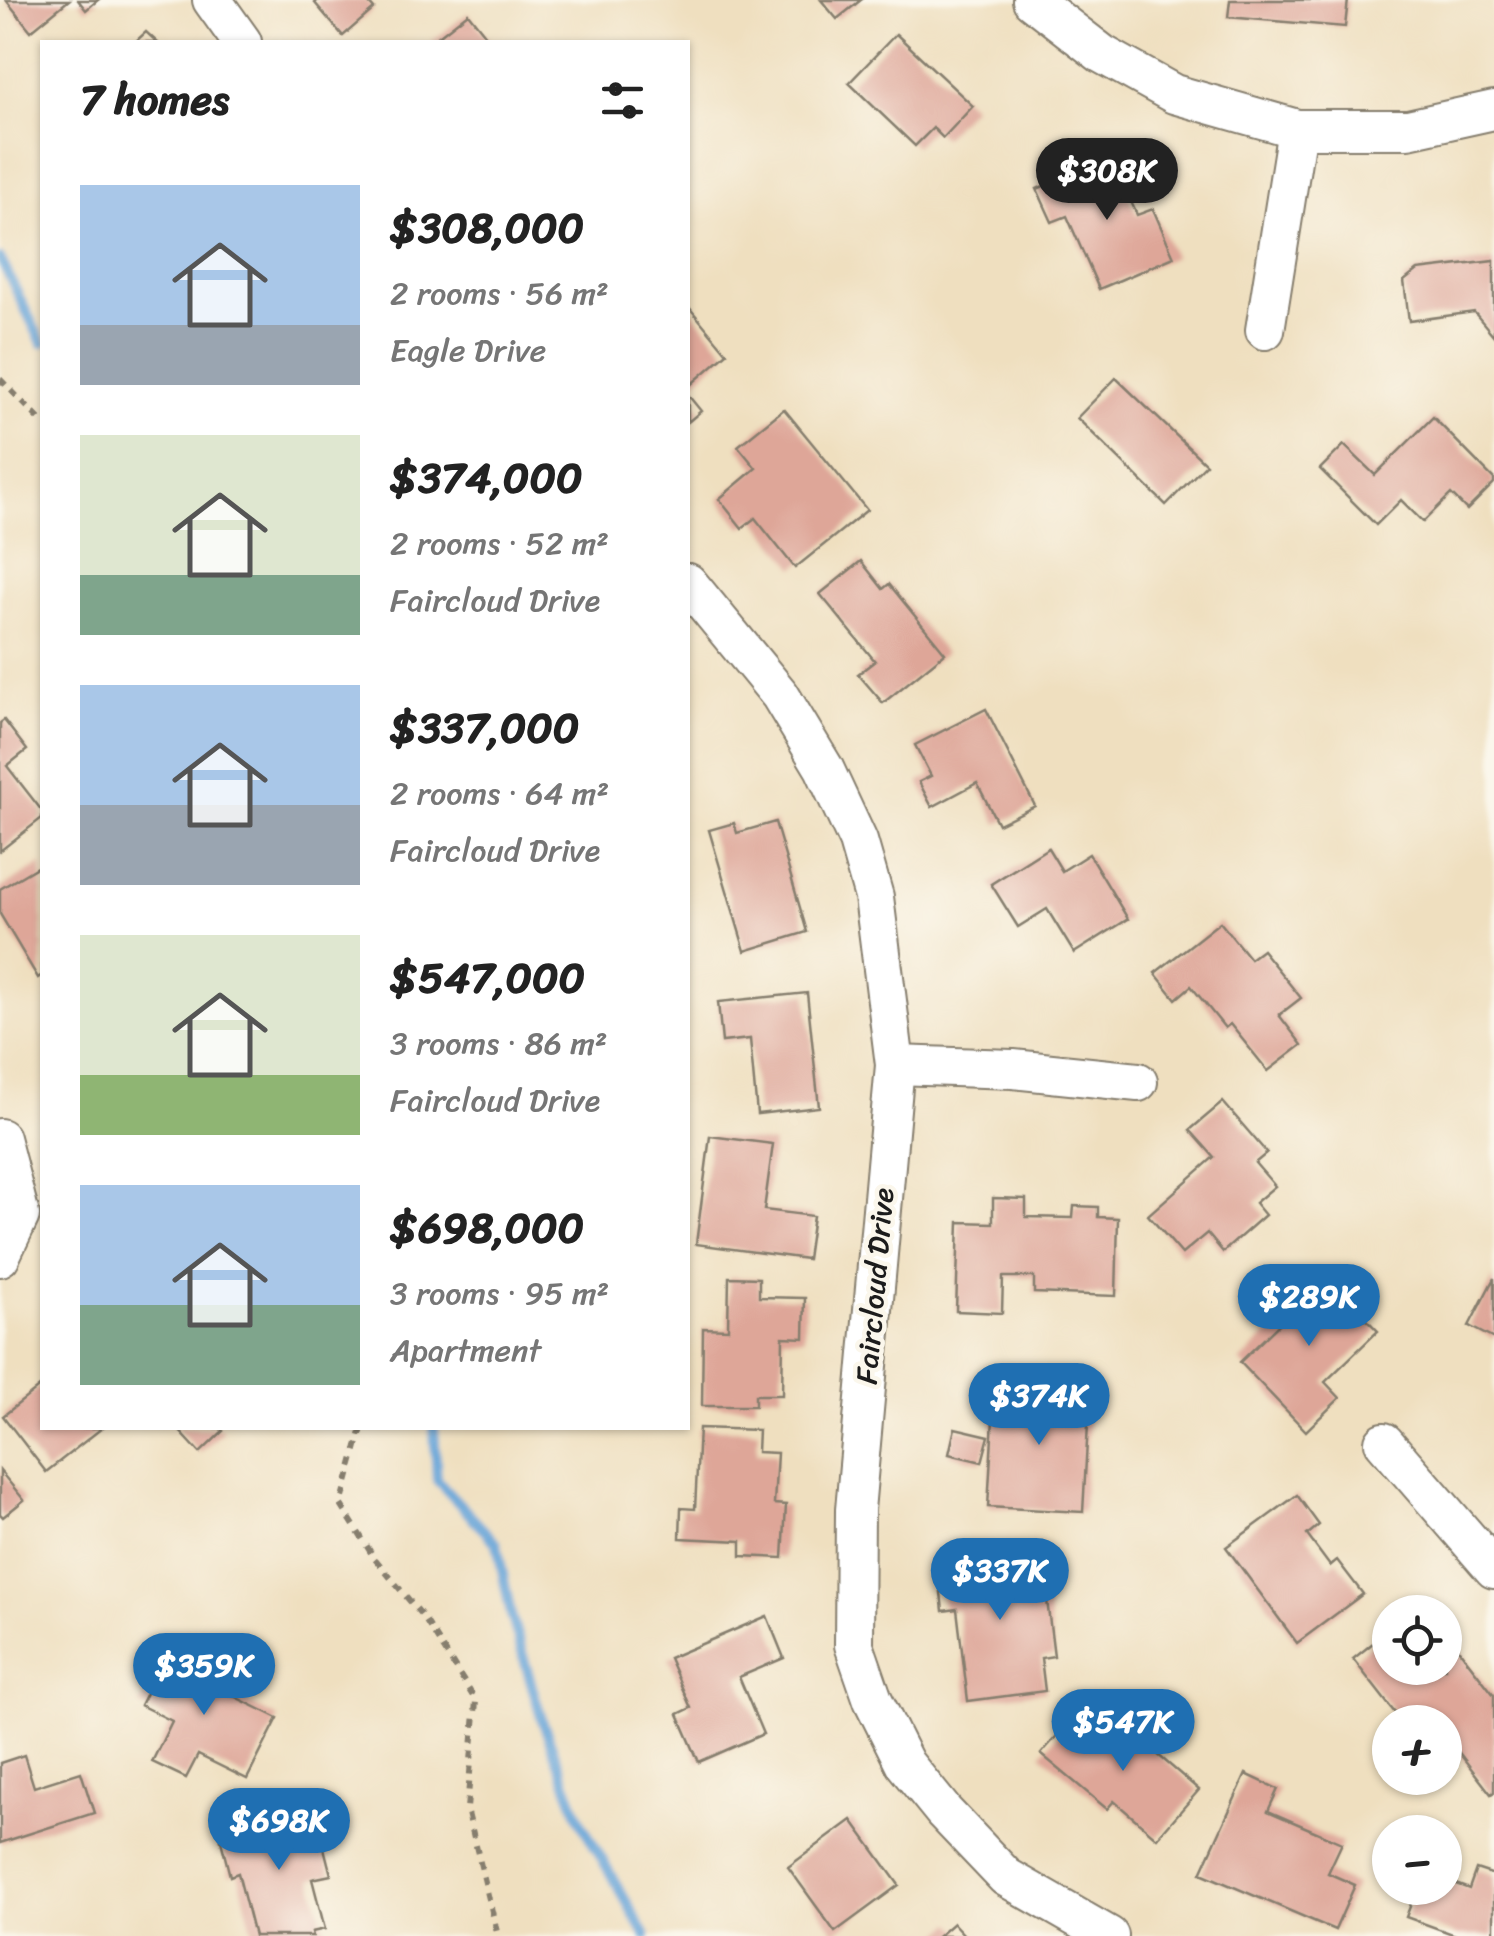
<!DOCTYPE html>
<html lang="en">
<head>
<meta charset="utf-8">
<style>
	:root { --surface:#fff; --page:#f2f2f2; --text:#222; --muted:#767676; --accent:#1f6fb2 }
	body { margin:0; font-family:Sriracha,sans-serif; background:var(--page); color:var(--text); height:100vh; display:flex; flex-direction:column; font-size:38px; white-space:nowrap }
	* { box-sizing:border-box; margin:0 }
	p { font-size:32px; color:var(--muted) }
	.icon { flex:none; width:55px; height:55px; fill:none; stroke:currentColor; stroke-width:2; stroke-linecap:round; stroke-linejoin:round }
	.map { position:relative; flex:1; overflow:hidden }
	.side { position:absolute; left:40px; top:40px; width:650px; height:1390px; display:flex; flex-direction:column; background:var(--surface); border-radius:0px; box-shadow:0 2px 8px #0004 }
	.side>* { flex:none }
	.buttons { position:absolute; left:1372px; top:1595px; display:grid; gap:20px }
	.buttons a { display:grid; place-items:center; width:90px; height:90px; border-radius:50%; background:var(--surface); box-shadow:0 2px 8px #0004; font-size:50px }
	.price { position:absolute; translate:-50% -85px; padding:0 22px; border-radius:35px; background:var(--accent); color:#fff; font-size:32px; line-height:65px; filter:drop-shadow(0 2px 5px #0008) }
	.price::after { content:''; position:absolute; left:50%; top:60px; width:30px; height:22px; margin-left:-15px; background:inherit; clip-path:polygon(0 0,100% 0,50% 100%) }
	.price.current { background:#222; color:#fff }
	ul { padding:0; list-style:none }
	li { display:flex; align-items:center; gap:30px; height:250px; padding:0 40px }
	li span { display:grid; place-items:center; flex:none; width:280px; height:200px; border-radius:0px; color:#555 }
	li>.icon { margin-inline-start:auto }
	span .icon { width:120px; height:120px; fill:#fffc; stroke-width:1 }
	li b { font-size:42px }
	h2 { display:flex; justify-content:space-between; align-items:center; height:120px; padding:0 40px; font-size:42px }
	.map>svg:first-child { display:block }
</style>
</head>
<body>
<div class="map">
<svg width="1494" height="1936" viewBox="0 0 1494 1936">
	<rect width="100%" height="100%" fill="#fbf7ec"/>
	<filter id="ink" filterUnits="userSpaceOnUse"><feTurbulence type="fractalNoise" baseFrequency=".01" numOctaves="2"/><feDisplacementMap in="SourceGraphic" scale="20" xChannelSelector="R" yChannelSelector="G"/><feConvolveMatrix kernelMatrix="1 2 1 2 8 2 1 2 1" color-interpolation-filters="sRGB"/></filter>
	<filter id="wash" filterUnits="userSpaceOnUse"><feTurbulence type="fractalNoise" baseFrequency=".0048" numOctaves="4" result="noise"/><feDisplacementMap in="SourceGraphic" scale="40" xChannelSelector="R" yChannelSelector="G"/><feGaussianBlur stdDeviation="2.25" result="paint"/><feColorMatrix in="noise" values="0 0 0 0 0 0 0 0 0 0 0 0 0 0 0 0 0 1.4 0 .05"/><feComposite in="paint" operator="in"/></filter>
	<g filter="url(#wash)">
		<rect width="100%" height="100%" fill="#efdfbf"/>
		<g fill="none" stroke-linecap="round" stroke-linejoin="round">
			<g stroke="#65a3d7" stroke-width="10">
				<path d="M 0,258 L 42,343"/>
				<path d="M 434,1428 L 437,1480 L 497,1544 L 511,1615 L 543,1723 L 582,1824 L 646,1936"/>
			</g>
		</g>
		<g id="blocks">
			<g fill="#dea698">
				<path d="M 6,0 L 69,0 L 31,31 Z"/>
				<path d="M 78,0 L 98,0 L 86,10 Z"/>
				<path d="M 318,0 L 366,0 L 374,9 L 343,36 L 315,3 Z"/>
				<path d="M 821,0 L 861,0 L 837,19 Z"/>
				<path d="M 1230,0 L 1348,0 L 1345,27 L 1228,17 Z"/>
				<path d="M 468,13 L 491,42 L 431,42 Z"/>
				<path d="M 146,32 L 157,42 L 135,42 Z"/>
				<path d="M 896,34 L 973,106 L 943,138 L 933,128 L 915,146 L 849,83 Z"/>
				<path d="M 1111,157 L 1137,215 L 1153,209 L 1174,257 L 1099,289 L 1067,216 L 1052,222 L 1037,189 Z"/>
				<path d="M 1494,261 L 1494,336 L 1474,312 L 1409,321 L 1404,281 L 1418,270 Z"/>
				<path d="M 688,306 L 727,353 L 688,387 Z"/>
				<path d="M 1116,378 L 1206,464 L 1166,505 L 1077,418 Z"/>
				<path d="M 688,395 L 701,411 L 688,422 Z"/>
				<path d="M 784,409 L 867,510 L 795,568 L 755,518 L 742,528 L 719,499 L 756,468 L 738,446 Z"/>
				<path d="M 1433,417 L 1494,479 L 1494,483 L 1467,510 L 1451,494 L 1423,522 L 1401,500 L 1376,525 L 1320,469 L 1344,445 L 1375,475 Z"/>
				<path d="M 861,561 L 883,589 L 889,584 L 945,653 L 883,703 L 858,674 L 875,661 L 820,594 Z"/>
				<path d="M 986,709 L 1035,806 L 998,824 L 977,783 L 932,807 L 919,782 L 931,776 L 915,745 Z"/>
				<path d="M 4,720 L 27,750 L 7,766 L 42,811 L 42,818 L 0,851 L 0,723 Z"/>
				<path d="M 775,822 L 807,932 L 745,951 L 709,830 L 734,823 L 737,833 Z"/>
				<path d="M 1048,848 L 1062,871 L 1089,854 L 1128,919 L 1074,953 L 1047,909 L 1018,927 L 991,884 Z"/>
				<path d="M 42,864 L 42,975 L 38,978 L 0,914 L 0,889 Z"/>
				<path d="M 1220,922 L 1250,959 L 1262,950 L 1301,998 L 1279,1015 L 1302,1045 L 1268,1071 L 1230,1024 L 1225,1028 L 1191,986 L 1176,999 L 1155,973 Z"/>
				<path d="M 807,993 L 819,1107 L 757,1114 L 750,1039 L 722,1042 L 718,1002 Z"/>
				<path d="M 1223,1102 L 1267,1153 L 1255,1163 L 1275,1186 L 1255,1203 L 1265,1215 L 1223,1252 L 1207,1233 L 1182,1254 L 1148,1215 L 1214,1157 L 1190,1130 Z"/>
				<path d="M 710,1136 L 773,1144 L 764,1210 L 813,1216 L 807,1259 L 696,1244 Z"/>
				<path d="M 993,1198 L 1026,1199 L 1026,1217 L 1073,1218 L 1074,1206 L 1098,1207 L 1098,1217 L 1118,1218 L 1116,1296 L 1034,1293 L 1034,1277 L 1003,1277 L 1002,1313 L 956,1311 L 959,1222 L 993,1223 Z"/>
				<path d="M 1316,1268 L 1378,1331 L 1325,1382 L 1340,1398 L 1306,1431 L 1240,1362 L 1299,1305 L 1289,1295 Z"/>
				<path d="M 729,1277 L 759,1278 L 759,1297 L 805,1298 L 804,1338 L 783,1337 L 782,1395 L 755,1395 L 755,1406 L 702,1406 L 703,1328 L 728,1329 Z"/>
				<path d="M 1494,1278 L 1494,1339 L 1469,1326 Z"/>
				<path d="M 995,1383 L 1090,1389 L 1083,1512 L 988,1507 Z"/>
				<path d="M 42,1385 L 42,1428 L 102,1428 L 46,1472 L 3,1416 Z"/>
				<path d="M 177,1428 L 220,1428 L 223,1431 L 200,1453 Z"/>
				<path d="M 699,1428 L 758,1430 L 757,1452 L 777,1453 L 774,1504 L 786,1505 L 783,1558 L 741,1556 L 741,1541 L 680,1538 L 681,1508 L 695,1509 Z"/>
				<path d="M 955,1428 L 989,1436 L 982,1462 L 949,1454 Z"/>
				<path d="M 0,1471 L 24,1500 L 3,1517 L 0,1514 Z"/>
				<path d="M 1297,1495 L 1319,1525 L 1307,1535 L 1330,1566 L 1337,1560 L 1363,1594 L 1297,1643 L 1226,1547 Z"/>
				<path d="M 1041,1552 L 1054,1656 L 1041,1658 L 1045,1691 L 968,1701 L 957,1609 L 943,1611 L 938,1565 Z"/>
				<path d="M 767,1616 L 784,1658 L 739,1677 L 763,1734 L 699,1762 L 678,1714 L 691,1708 L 669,1658 Z"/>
				<path d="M 1388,1631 L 1390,1668 L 1445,1668 L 1445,1632 L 1494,1695 L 1494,1792 L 1491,1794 L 1453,1745 L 1447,1749 L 1445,1746 L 1445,1722 L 1426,1722 L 1418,1712 L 1402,1722 L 1353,1659 Z"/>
				<path d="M 171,1644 L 222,1669 L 213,1686 L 278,1718 L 247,1779 L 198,1755 L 186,1778 L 152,1762 L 172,1721 L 140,1705 Z"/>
				<path d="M 1115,1718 L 1199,1790 L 1157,1838 L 1114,1801 L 1107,1809 L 1041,1754 L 1069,1722 L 1093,1743 Z"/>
				<path d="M 24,1755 L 34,1787 L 81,1772 L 94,1813 L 0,1843 L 0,1763 Z"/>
				<path d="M 1246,1774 L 1278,1789 L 1268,1811 L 1342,1843 L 1328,1873 L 1355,1885 L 1335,1930 L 1201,1873 Z"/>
				<path d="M 314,1809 L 331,1875 L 312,1879 L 325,1929 L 312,1932 L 313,1936 L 254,1936 L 238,1873 L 230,1876 L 219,1833 Z"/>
				<path d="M 852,1820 L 899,1885 L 835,1932 L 788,1867 Z"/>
				<path d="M 1476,1869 L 1494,1875 L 1494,1936 L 1458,1936 L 1406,1917 L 1417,1888 L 1445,1888 L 1445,1880 L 1469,1889 Z"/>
				<path d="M 953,1923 L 965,1936 L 938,1936 Z"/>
			</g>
		</g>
	</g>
	<g filter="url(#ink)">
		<use href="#blocks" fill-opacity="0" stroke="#867e6e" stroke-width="2.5"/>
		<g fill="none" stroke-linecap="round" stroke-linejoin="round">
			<g stroke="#867e6e" stroke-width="42">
				<g id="street">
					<path d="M 212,0 L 242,42"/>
					<path d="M 1032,0 L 1102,54 L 1174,94 L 1297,129 L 1408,129 L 1494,110"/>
					<path d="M 1265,330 L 1297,129"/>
					<path d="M 688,583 L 780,695 L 824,768 L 858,841 L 874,897 L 895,1065 L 855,1510 L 854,1645 L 873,1700 L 905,1764 L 944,1812 L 1006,1877 L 1109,1936"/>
					<path d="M 895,1065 L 1013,1069 L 1138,1082"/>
					<path d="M 0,1138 L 20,1215 L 0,1257"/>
					<path d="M 1384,1442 L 1494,1569"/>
				</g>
			</g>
			<g stroke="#867e6e" stroke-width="6" stroke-dasharray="8 8" stroke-linecap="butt">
				<path d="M 0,379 L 42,422"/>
				<path d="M 362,1428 L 341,1505 L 375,1559 L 424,1618 L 476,1701 L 467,1809 L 498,1936"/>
			</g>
			<use href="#street" stroke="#fff" stroke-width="38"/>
		</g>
	</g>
	<g text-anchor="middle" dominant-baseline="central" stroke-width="9" stroke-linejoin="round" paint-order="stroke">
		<g font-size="30" fill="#1c1c1c" stroke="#fbf7ec">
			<text transform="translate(875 1286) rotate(-85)">Faircloud Drive</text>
		</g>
	</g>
</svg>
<div class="buttons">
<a><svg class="icon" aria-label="locate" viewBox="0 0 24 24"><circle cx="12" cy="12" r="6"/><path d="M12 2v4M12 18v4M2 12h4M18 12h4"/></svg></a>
<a>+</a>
<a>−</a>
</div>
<b class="price current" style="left:1107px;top:223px">$308K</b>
<b class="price" style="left:1309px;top:1349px">$289K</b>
<b class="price" style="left:1039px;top:1448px">$374K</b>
<b class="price" style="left:1000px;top:1623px">$337K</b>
<b class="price" style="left:204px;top:1718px">$359K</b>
<b class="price" style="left:1123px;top:1774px">$547K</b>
<b class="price" style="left:279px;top:1873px">$698K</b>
<section class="side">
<h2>7 homes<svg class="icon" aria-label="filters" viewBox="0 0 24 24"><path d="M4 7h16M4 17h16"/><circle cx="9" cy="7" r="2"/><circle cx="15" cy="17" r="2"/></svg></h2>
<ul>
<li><span style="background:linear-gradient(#a9c7e8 70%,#9aa5b1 0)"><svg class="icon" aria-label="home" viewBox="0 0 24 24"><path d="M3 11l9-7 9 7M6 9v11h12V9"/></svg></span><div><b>$308,000</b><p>2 rooms · 56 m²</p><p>Eagle Drive</p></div></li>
<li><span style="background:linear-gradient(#dfe7d0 70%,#7fa58c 0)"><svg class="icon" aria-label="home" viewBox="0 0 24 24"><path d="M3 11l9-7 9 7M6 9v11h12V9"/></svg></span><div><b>$374,000</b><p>2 rooms · 52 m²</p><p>Faircloud Drive</p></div></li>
<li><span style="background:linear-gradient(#a9c7e8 60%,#9aa5b1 0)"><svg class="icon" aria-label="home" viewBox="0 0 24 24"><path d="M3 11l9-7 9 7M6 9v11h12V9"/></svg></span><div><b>$337,000</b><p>2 rooms · 64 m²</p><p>Faircloud Drive</p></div></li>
<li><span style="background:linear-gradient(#dfe7d0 70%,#8fb573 0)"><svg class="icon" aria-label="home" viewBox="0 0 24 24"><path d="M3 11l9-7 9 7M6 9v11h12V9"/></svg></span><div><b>$547,000</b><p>3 rooms · 86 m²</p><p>Faircloud Drive</p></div></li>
<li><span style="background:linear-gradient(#a9c7e8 60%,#7fa58c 0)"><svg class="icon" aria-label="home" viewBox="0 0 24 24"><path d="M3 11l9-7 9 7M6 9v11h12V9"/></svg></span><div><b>$698,000</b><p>3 rooms · 95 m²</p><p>Apartment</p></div></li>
</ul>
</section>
</div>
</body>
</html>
